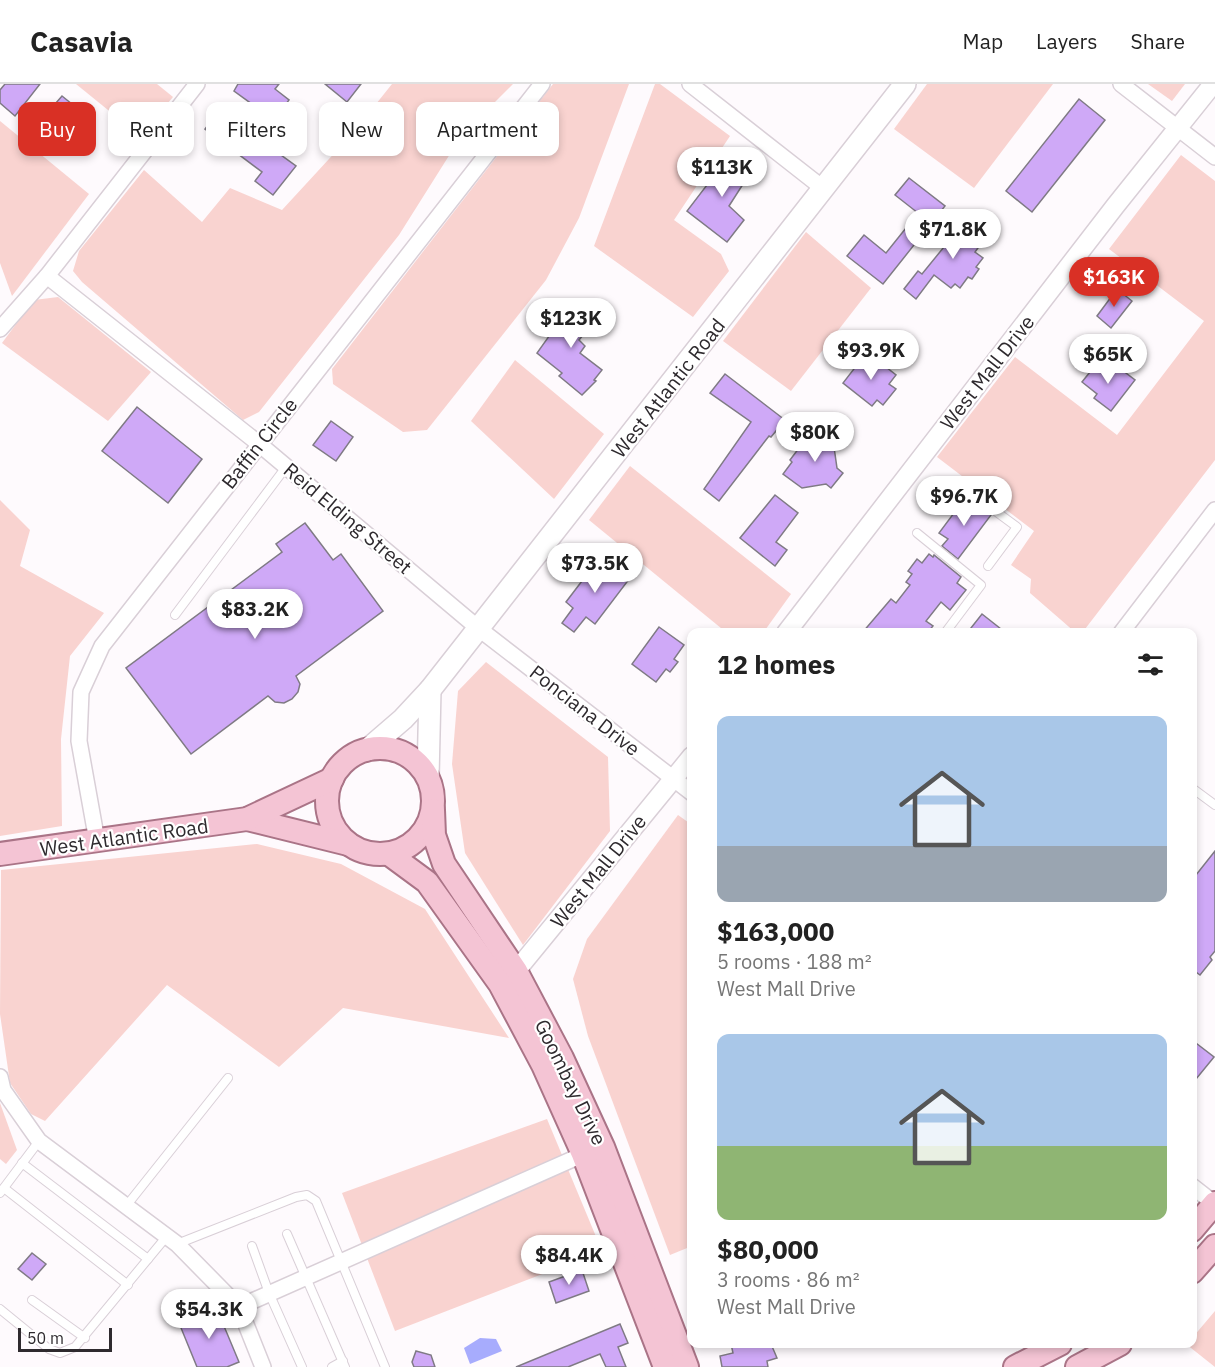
<!DOCTYPE html>
<html lang="en">
<head>
<meta charset="utf-8">
<style>
	:root { --surface:#fff; --page:#f2f2f2; --text:#222; --muted:#767676; --line:#e0e0e0; --accent:#d93025 }
	body { margin:0; font-family:"IBM Plex Sans",sans-serif; background:var(--page); color:var(--text); height:100vh; display:flex; flex-direction:column; font-size:22px; white-space:nowrap }
	* { box-sizing:border-box; margin:0 }
	p { font-size:20px; color:var(--muted) }
	.icon { flex:none; width:33px; height:33px; fill:none; stroke:currentColor; stroke-width:2; stroke-linecap:round; stroke-linejoin:round }
	.map { position:relative; flex:1; overflow:hidden }
	.side { position:absolute; left:687px; top:544px; width:510px; height:720px; display:flex; flex-direction:column; background:var(--surface); border-radius:12px; box-shadow:0 3px 9px #0003 }
	.side>* { flex:none }
	.banner { position:absolute; left:18px; top:18px; width:570px; height:54px; display:flex; gap:12px }
	.scale { position:absolute; left:18px; bottom:15px; width:94px; box-sizing:border-box; padding-left:6px; border:3px solid #2e2a2e; border-top:0; font-size:16px; line-height:21px; white-space:nowrap; color:#2e2a2e; -webkit-text-stroke:4px #fff; paint-order:stroke }
	.price { position:absolute; translate:-50% -51px; padding:0 14px; border-radius:21px; background:#fff; color:#222; font-size:20px; line-height:39px; filter:drop-shadow(0 2px 3px #0008) }
	.price::after { content:''; position:absolute; left:50%; top:36px; width:18px; height:14px; margin-left:-9px; background:inherit; clip-path:polygon(0 0,100% 0,50% 100%) }
	.price.current { background:var(--accent); color:#fff }
	ul { padding:0; list-style:none }
	li { display:grid; align-content:center; gap:12px; height:318px; padding:0 30px }
	li span { display:grid; place-items:center; height:186px; border-radius:12px; color:#555 }
	li>.icon { margin-inline-start:auto }
	span .icon { width:108px; height:108px; fill:#fffc; stroke-width:1 }
	li b { font-size:26px }
	h2 { display:flex; justify-content:space-between; align-items:center; height:72px; padding:0 30px; font-size:26px }
	.chip { padding:0 21px; border-radius:12px; background:var(--surface); box-shadow:0 3px 9px #0003; font-size:21px; line-height:54px }
	.chip.current { background:var(--accent); color:#fff }
	header { display:flex; align-items:center; gap:36px; box-sizing:border-box; height:84px; padding:0 30px; background:var(--surface); border-bottom:2px solid var(--line) }
	header strong { font-size:28px }
	nav { display:flex; gap:33px; margin-inline-start:auto; font-size:21px }
	.map>svg:first-child { display:block }
</style>
</head>
<body>
<header>
<strong>Casavia</strong>
<nav><a>Map</a><a>Layers</a><a>Share</a></nav>
</header>
<div class="map">
<svg width="1215" height="1283" viewBox="0 0 1215 1283">
	<rect width="100%" height="100%" fill="#fefafd"/>
	<g fill="#f9d3d0">
		<path d="M 76,0 L 157,0 L 173,13 L 140,52 Z"/>
		<path d="M 392,0 L 513,0 L 462,51 L 399,151 L 259,328 L 243,336 L 82,198 L 73,187 L 79,167 L 144,86 L 202,138 L 230,104 L 282,126 L 352,50 Z"/>
		<path d="M 553,0 L 629,0 L 579,134 L 546,196 L 427,346 L 403,348 L 333,300 L 332,285 Z"/>
		<path d="M 655,0 L 660,0 L 730,52 L 674,136 L 721,170 L 729,187 L 693,233 L 594,162 Z"/>
		<path d="M 927,0 L 1053,0 L 974,104 L 894,45 Z"/>
		<path d="M 1148,0 L 1185,0 L 1172,17 Z"/>
		<path d="M 0,37 L 89,110 L 12,212 L 0,179 Z"/>
		<path d="M 1181,71 L 1215,97 L 1215,376 L 1082,549 L 1076,549 L 1030,509 L 1031,495 L 1011,481 L 1034,447 L 937,373 L 1015,273 L 1117,351 L 1204,237 L 1109,165 Z"/>
		<path d="M 806,148 L 871,204 L 791,307 L 723,257 Z"/>
		<path d="M 58,213 L 151,288 L 108,337 L 2,259 L 34,216 Z"/>
		<path d="M 515,276 L 604,350 L 554,415 L 471,337 Z"/>
		<path d="M 630,382 L 791,510 L 763,549 L 727,549 L 589,436 Z"/>
		<path d="M 0,416 L 30,446 L 20,482 L 104,529 L 70,572 L 61,655 L 62,742 L 0,752 Z"/>
		<path d="M 486,578 L 608,673 L 610,747 L 523,861 L 465,769 L 452,680 L 458,607 Z"/>
		<path d="M 678,731 L 692,741 L 692,1162 L 670,1171 L 588,952 L 573,895 L 587,855 Z"/>
		<path d="M 257,760 L 341,780 L 425,825 L 509,954 L 343,924 L 279,983 L 167,901 L 45,1037 L 31,1030 L 10,999 L 0,930 L 1,786 Z"/>
		<path d="M 0,1019 L 17,1066 L 6,1080 L 0,1075 Z"/>
		<path d="M 547,1035 L 602,1167 L 395,1247 L 342,1109 Z"/>
		<path d="M 1215,1227 L 1215,1283 L 1186,1260 L 1192,1260 L 1193,1253 Z"/>
	</g>
	<path fill="#a7acfd" d="M 480,1254 L 496,1255 L 502,1267 L 470,1280 L 464,1264 Z"/>
	<g fill="#cfa9f7" stroke="#7f7a84" stroke-width="1.5">
		<path d="M 5,0 L 40,0 L 15,32 L 0,19 L 0,6 Z"/>
		<path d="M 238,0 L 279,0 L 275,5 L 289,16 L 286,20 L 290,22 L 278,39 L 234,7 Z"/>
		<path d="M 325,0 L 361,0 L 347,18 Z"/>
		<path d="M 62,12 L 88,33 L 79,44 L 86,52 L 78,61 L 73,57 L 67,63 L 65,61 L 61,65 L 35,43 Z"/>
		<path d="M 1079,15 L 1105,36 L 1032,128 L 1006,107 Z"/>
		<path d="M 219,26 L 296,82 L 273,111 L 255,97 L 262,88 L 205,45 Z"/>
		<path d="M 733,67 L 754,83 L 729,122 L 744,136 L 727,158 L 687,127 Z"/>
		<path d="M 909,94 L 945,122 L 883,200 L 847,172 L 864,151 L 886,169 L 918,129 L 895,111 Z"/>
		<path d="M 970,131 L 987,144 L 973,161 L 978,164 L 975,168 L 983,174 L 976,183 L 979,185 L 972,195 L 968,193 L 960,204 L 955,200 L 951,204 L 934,191 L 916,215 L 904,205 L 918,187 L 922,190 Z"/>
		<path d="M 1117,205 L 1132,217 L 1111,244 L 1097,232 Z"/>
		<path d="M 574,217 L 596,235 L 579,256 L 585,262 L 580,269 L 602,286 L 594,296 L 596,297 L 582,311 L 559,292 L 562,289 L 537,269 Z"/>
		<path d="M 867,268 L 896,291 L 889,300 L 896,305 L 883,321 L 877,316 L 872,322 L 843,299 Z"/>
		<path d="M 1098,278 L 1113,289 L 1118,283 L 1135,296 L 1111,327 L 1094,314 L 1097,310 L 1082,298 Z"/>
		<path d="M 725,290 L 785,336 L 771,353 L 769,352 L 719,417 L 704,405 L 751,338 L 710,309 Z"/>
		<path d="M 137,323 L 202,375 L 168,419 L 102,367 Z"/>
		<path d="M 331,337 L 353,353 L 336,377 L 313,361 Z"/>
		<path d="M 817,346 L 836,360 L 834,363 L 837,384 L 843,389 L 831,404 L 826,400 L 802,404 L 783,390 L 792,378 L 790,376 L 805,356 L 808,358 Z"/>
		<path d="M 775,411 L 798,429 L 776,458 L 787,466 L 775,482 L 740,454 Z"/>
		<path d="M 966,413 L 991,431 L 958,475 L 942,462 L 948,455 L 939,449 Z"/>
		<path d="M 305,439 L 333,476 L 341,470 L 383,527 L 296,592 L 300,600 L 298,608 L 292,615 L 284,619 L 275,618 L 268,612 L 191,670 L 126,584 L 282,468 L 276,460 Z"/>
		<path d="M 929,470 L 933,473 L 934,471 L 961,493 L 957,499 L 966,506 L 950,526 L 941,518 L 926,537 L 933,542 L 927,549 L 862,549 L 891,515 L 896,519 L 910,501 L 906,498 L 912,490 L 908,487 L 917,475 L 922,479 Z"/>
		<path d="M 601,472 L 630,494 L 595,540 L 586,533 L 574,548 L 562,539 L 573,524 L 566,518 Z"/>
		<path d="M 982,530 L 1006,549 L 967,549 Z"/>
		<path d="M 659,543 L 684,561 L 674,575 L 678,578 L 670,588 L 666,585 L 656,598 L 632,580 Z"/>
		<path d="M 1215,767 L 1215,867 L 1210,873 L 1212,876 L 1200,891 L 1192,885 L 1192,796 Z"/>
		<path d="M 1192,956 L 1214,973 L 1192,1000 Z"/>
		<path d="M 32,1169 L 46,1180 L 32,1196 L 18,1185 Z"/>
		<path d="M 582,1186 L 589,1207 L 556,1219 L 549,1198 Z"/>
		<path d="M 216,1223 L 239,1278 L 227,1283 L 197,1283 L 179,1239 Z"/>
		<path d="M 620,1240 L 628,1259 L 618,1263 L 626,1283 L 606,1283 L 600,1270 L 568,1283 L 516,1283 Z"/>
		<path d="M 731,1260 L 771,1260 L 777,1274 L 767,1277 L 768,1283 L 722,1283 L 720,1272 L 733,1269 Z"/>
		<path d="M 416,1267 L 431,1271 L 435,1283 L 414,1283 L 412,1278 Z"/>
	</g>
	<g fill="none" stroke-linecap="round" stroke-linejoin="round">
		<g stroke="#d9cfd7" stroke-width="10">
			<g id="service">
				<path d="M 956,398 L 1017,443 L 988,482"/>
				<path d="M 917,449 L 981,501 L 945,549"/>
				<path d="M 175,531 L 286,383"/>
				<path d="M 1192,704 L 1215,721"/>
				<path d="M 22,1079 L 148,1175"/>
				<path d="M 4,1104 L 128,1201"/>
				<path d="M 0,1109 L 39,1057"/>
				<path d="M 127,1121 L 228,994"/>
				<path d="M 287,1150 L 345,1283"/>
				<path d="M 177,1160 L 296,1113 L 307,1111 L 316,1117 L 385,1283"/>
				<path d="M 252,1162 L 269,1209 L 302,1283"/>
				<path d="M 32,1216 L 85,1254"/>
				<path d="M 0,1225 L 49,1265 L 60,1269 L 75,1263 L 167,1152"/>
				<path d="M 332,1283 L 343,1277"/>
			</g>
		</g>
		<g stroke="#d9cfd7" stroke-width="18">
			<g id="minor">
				<path d="M 690,0 L 824,105"/>
				<path d="M 1121,0 L 1215,73"/>
				<path d="M 47,192 L 258,359 L 478,544 L 692,709"/>
				<path d="M 0,245 L 47,192 L 197,0"/>
				<path d="M 1121,549 L 1215,426"/>
				<path d="M 97,757 L 79,657 L 81,608 L 102,562 L 542,0"/>
				<path d="M 0,993 L 3,1006 L 39,1057 L 177,1160 L 239,1223 L 263,1283"/>
				<path d="M 1192,1102 L 1215,1120"/>
				<path d="M 239,1223 L 591,1067"/>
			</g>
		</g>
		<g stroke="#d9cfd7" stroke-width="21">
			<g id="tertiary">
				<path d="M 786,549 L 1116,121 L 1213,0"/>
				<path d="M 506,895 L 516,887 L 692,672"/>
			</g>
		</g>
		<g stroke="#d9cfd7" stroke-width="24">
			<g id="secondary">
				<path d="M 367,666 L 403,635 L 430,606 L 905,0"/>
				<path d="M 428,694 L 430,606"/>
			</g>
		</g>
		<g stroke="#aa7487" stroke-width="26">
			<g id="primary">
				<circle cx="380" cy="717" r="53"/>
				<path d="M 433,726 L 434,751 L 444,780 L 516,887 L 562,974 L 603,1063 L 687,1283"/>
				<path d="M 247,735 L 348,760"/>
				<path d="M 0,770 L 247,735 L 332,695"/>
				<path d="M 389,770 L 427,798 L 500,900 L 543,981 L 583,1070 L 665,1283"/>
				<path d="M 1192,1146 L 1215,1119"/>
				<path d="M 1192,1188 L 1215,1162"/>
				<path d="M 1015,1283 L 1060,1260"/>
				<path d="M 1077,1283 L 1120,1260"/>
			</g>
		</g>
		<use href="#service" stroke="#fff" stroke-width="8"/>
		<use href="#minor" stroke="#fff" stroke-width="15"/>
		<use href="#tertiary" stroke="#fff" stroke-width="18"/>
		<use href="#secondary" stroke="#fff" stroke-width="21"/>
		<use href="#primary" stroke="#f4c4d4" stroke-width="22"/>
	</g>
	<g text-anchor="middle" dominant-baseline="central" stroke-width="4.5" stroke-linejoin="round" paint-order="stroke">
		<g font-size="20" fill="#2e2a2e" stroke="#fff">
			<text transform="translate(987 288) rotate(-52)">West Mall Drive</text>
			<text transform="translate(668 304) rotate(-52)">West Atlantic Road</text>
			<text transform="translate(259 359) rotate(-52)">Baffin Circle</text>
			<text transform="translate(348 434) rotate(40)">Reid Elding Street</text>
			<text transform="translate(585 626) rotate(38)">Ponciana Drive</text>
			<text transform="translate(124 753) rotate(-8)">West Atlantic Road</text>
			<text transform="translate(598 787) rotate(-51)">West Mall Drive</text>
			<text transform="translate(571 998) rotate(64)">Goombay Drive</text>
		</g>
	</g>
</svg>
<div class="scale">50 m</div>
<b class="price" style="left:722px;top:114px">$113K</b>
<b class="price" style="left:953px;top:176px">$71.8K</b>
<b class="price current" style="left:1114px;top:224px">$163K</b>
<b class="price" style="left:571px;top:265px">$123K</b>
<b class="price" style="left:871px;top:297px">$93.9K</b>
<b class="price" style="left:1108px;top:301px">$65K</b>
<b class="price" style="left:815px;top:379px">$80K</b>
<b class="price" style="left:964px;top:443px">$96.7K</b>
<b class="price" style="left:595px;top:510px">$73.5K</b>
<b class="price" style="left:255px;top:556px">$83.2K</b>
<b class="price" style="left:569px;top:1202px">$84.4K</b>
<b class="price" style="left:209px;top:1256px">$54.3K</b>
<div class="banner">
<a class="chip current">Buy</a>
<a class="chip">Rent</a>
<a class="chip">Filters</a>
<a class="chip">New</a>
<a class="chip">Apartment</a>
</div>
<section class="side">
<h2>12 homes<svg class="icon" aria-label="filters" viewBox="0 0 24 24"><path d="M4 7h16M4 17h16"/><circle cx="9" cy="7" r="2"/><circle cx="15" cy="17" r="2"/></svg></h2>
<ul>
<li><span style="background:linear-gradient(#a9c7e8 70%,#9aa5b1 0)"><svg class="icon" aria-label="home" viewBox="0 0 24 24"><path d="M3 11l9-7 9 7M6 9v11h12V9"/></svg></span><div><b>$163,000</b><p>5 rooms · 188 m²</p><p>West Mall Drive</p></div></li>
<li><span style="background:linear-gradient(#a9c7e8 60%,#8fb573 0)"><svg class="icon" aria-label="home" viewBox="0 0 24 24"><path d="M3 11l9-7 9 7M6 9v11h12V9"/></svg></span><div><b>$80,000</b><p>3 rooms · 86 m²</p><p>West Mall Drive</p></div></li>
</ul>
</section>
</div>
</body>
</html>
